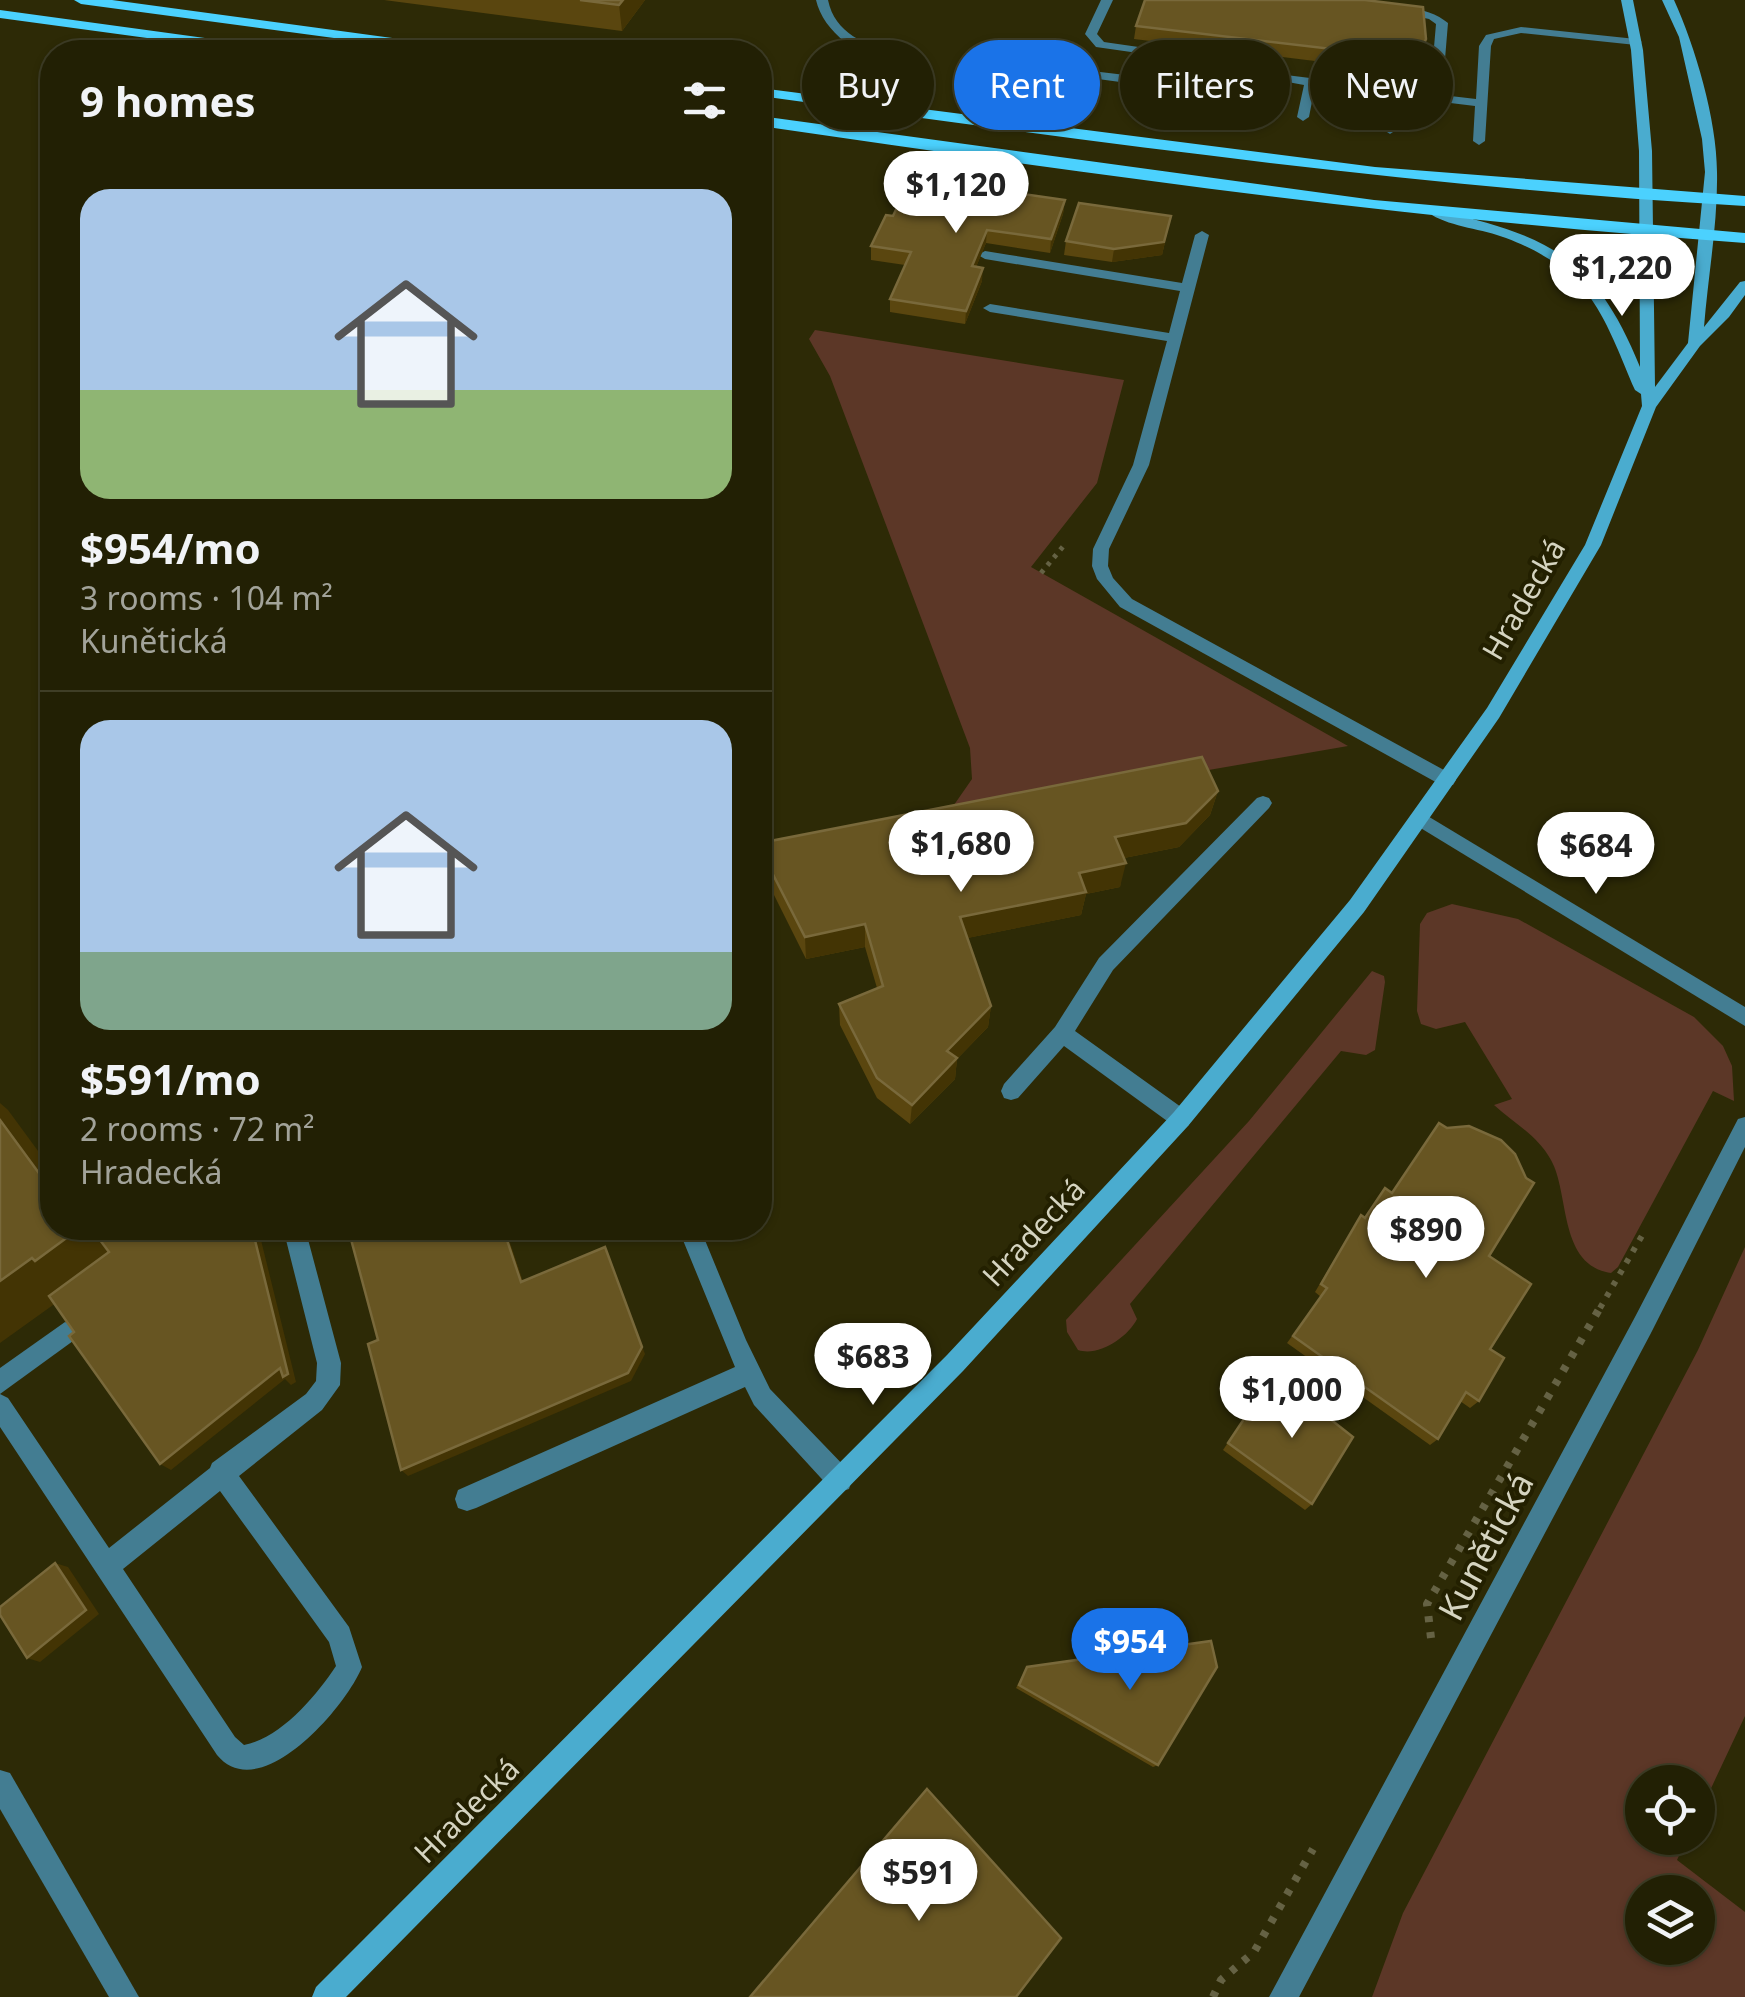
<!DOCTYPE html>
<html lang="en">
<head>
<meta charset="utf-8">
<style>
	:root { --surface:#222004; --page:#2a280e; --text:#f1f3f6; --muted:#a2a39a; --line:#3f3e26; --accent:#1a73e8 }
	body { margin:0; font-family:"Noto Sans",sans-serif; background:var(--page); color:var(--text); height:100vh; display:flex; flex-direction:column; font-size:38px; white-space:nowrap }
	* { box-sizing:border-box; margin:0 }
	p { font-size:32px; color:var(--muted) }
	.icon { flex:none; width:55px; height:55px; fill:none; stroke:currentColor; stroke-width:2; stroke-linecap:round; stroke-linejoin:round }
	.map { position:relative; flex:1; overflow:hidden }
	.panel { position:absolute; left:40px; top:40px; width:732px; height:1200px; display:flex; flex-direction:column; background:var(--surface); border-radius:40px; box-shadow:0 2px 8px #0004,0 0 0 2px var(--line) }
	.panel>* { flex:none }
	.hud { position:absolute; left:802px; top:40px; width:792px; height:90px; display:flex; gap:20px }
	.controls { position:absolute; left:1625px; top:1765px; display:grid; gap:20px }
	.controls a { display:grid; place-items:center; width:90px; height:90px; border-radius:50%; background:var(--surface); box-shadow:0 2px 8px #0004,0 0 0 2px var(--line); font-size:50px }
	.price { position:absolute; translate:-50% -85px; padding:0 22px; border-radius:35px; background:#fff; color:#222; font-size:32px; line-height:65px; filter:drop-shadow(0 2px 5px #0008) }
	.price::after { content:''; position:absolute; left:50%; top:60px; width:30px; height:22px; margin-left:-15px; background:inherit; clip-path:polygon(0 0,100% 0,50% 100%) }
	.price.active { background:var(--accent); color:#fff }
	ul { padding:0; list-style:none }
	li { display:grid; align-content:center; gap:20px; height:530px; padding:0 40px }
	li+li { border-top:2px solid var(--line) }
	li span { display:grid; place-items:center; height:310px; border-radius:30px; color:#555 }
	li>.icon { margin-inline-start:auto }
	span .icon { width:180px; height:180px; fill:#fffc; stroke-width:1 }
	li b { font-size:42px }
	h2 { display:flex; justify-content:space-between; align-items:center; height:120px; padding:0 40px; font-size:42px }
	.chip { padding:0 35px; border-radius:45px; background:var(--surface); box-shadow:0 2px 8px #0004,0 0 0 2px var(--line); font-size:35px; line-height:90px }
	.chip.active { background:var(--accent); color:#fff }
	.map>svg:first-child { display:block }
</style>
</head>
<body>
<div class="map">
<svg width="1745" height="1997" viewBox="0 0 1745 1997">
	<rect width="100%" height="100%" fill="#2d2a06"/>
	<g fill="#5c3727" fill-rule="evenodd">
		<path d="M 815,330 L 1124,380 L 1097,483 L 1031,567 L 1348,746 L 947,815 L 972,779 L 970,748 L 830,376 L 809,339 Z"/>
		<path d="M 1452,904 L 1518,919 L 1694,1017 L 1723,1046 L 1732,1066 L 1734,1101 L 1713,1091 L 1618,1267 L 1611,1273 C 1558,1265 1570,1194 1551,1160 C 1537,1135 1515,1124 1494,1105 L 1512,1099 L 1465,1022 L 1436,1029 L 1421,1024 L 1417,1011 L 1420,924 L 1427,913 Z"/>
		<path d="M 1372,971 L 1384,976 L 1385,982 L 1375,1050 L 1366,1055 L 1341,1051 L 1130,1304 L 1137,1319 C 1128,1337 1099,1357 1078,1350 L 1067,1332 L 1066,1320 L 1249,1121 Z"/>
		<path d="M 1745,1247 L 1745,1716 L 1698,1816 L 1698,1782 L 1642,1782 L 1642,1838 L 1687,1838 L 1677,1860 L 1745,1912 L 1745,1997 L 1372,1997 L 1403,1913 L 1698,1350 ZM 1698,1892 L 1698,1948 L 1642,1948 L 1642,1892 Z"/>
	</g>
	<g fill="none" stroke-linecap="round" stroke-linejoin="round">
		<path stroke="#656244" stroke-width="5" stroke-dasharray="4 6" stroke-linecap="butt" d="M 1041,573 L 1066,543"/>
		<path stroke="#656244" stroke-width="6" stroke-dasharray="5 8" stroke-linecap="butt" d="M 1600,1308 L 1643,1234"/>
		<g stroke="#656244" stroke-width="8" stroke-dasharray="6 10" stroke-linecap="butt">
			<path d="M 1431,1638 L 1427,1604 L 1601,1306"/>
			<path d="M 1213,1997 L 1221,1980 L 1254,1952 L 1313,1849"/>
		</g>
		<g fill="#437d92" fill-rule="evenodd">
			<path d="M 816,0 L 828,0 C 835,34 865,43 894,56 L 894,60 C 862,61 823,32 816,0 Z"/>
			<path d="M 1101,0 L 1113,0 L 1097,34 L 1104,42 L 1194,55 L 1278,74 L 1430,93 L 1436,24 L 1429,19 L 1392,11 C 1408,4 1434,11 1448,23 L 1442,95 L 1476,99 L 1479,46 L 1486,35 L 1521,27 L 1636,39 L 1642,42 L 1636,45 L 1521,33 L 1494,39 L 1491,46 L 1485,141 L 1479,145 L 1473,141 L 1475,106 L 1401,97 L 1396,130 L 1390,134 L 1384,130 L 1390,95 L 1315,86 L 1309,117 L 1303,121 L 1297,117 L 1304,85 L 1245,74 L 1235,92 L 1224,96 L 1046,72 L 1046,68 L 1050,66 L 1226,87 L 1235,71 L 1194,61 L 1096,47 L 1085,34 Z"/>
			<path d="M 1202,231 L 1209,235 L 1149,465 L 1109,549 L 1108,566 L 1113,578 L 1132,599 L 1453,775 L 1456,780 L 1453,785 L 1441,785 L 1120,607 L 1097,579 L 1092,566 L 1093,549 L 1133,465 L 1167,341 L 990,312 L 983,308 L 990,304 L 1169,333 L 1180,291 L 985,259 L 978,255 L 985,251 L 1182,283 L 1195,235 Z"/>
			<path d="M 1263,796 L 1269,798 L 1272,803 L 1269,808 L 1113,970 L 1075,1031 L 1188,1112 L 1192,1119 L 1188,1126 L 1181,1128 L 1174,1126 L 1064,1046 L 1018,1098 L 1011,1100 L 1004,1098 L 1001,1091 L 1004,1084 L 1055,1027 L 1099,958 L 1257,798 Z"/>
			<path d="M 283,1228 L 305,1228 L 341,1363 L 340,1385 L 322,1410 L 239,1476 L 349,1627 L 362,1667 C 346,1707 260,1807 217,1755 L 0,1427 L 0,1394 L 8,1398 L 109,1548 L 210,1468 L 212,1463 L 306,1394 L 316,1381 L 317,1363 ZM 220,1491 L 329,1642 L 336,1666 C 316,1696 281,1738 244,1745 L 235,1737 L 123,1569 Z"/>
			<path d="M 678,1228 L 700,1228 L 746,1340 L 770,1389 L 849,1471 L 852,1480 L 849,1489 L 840,1492 L 831,1489 L 754,1405 L 745,1387 L 476,1508 L 467,1511 L 458,1508 L 455,1499 L 458,1490 L 735,1367 Z"/>
			<path d="M 65,1322 L 73,1325 L 76,1333 L 73,1341 L 0,1394 L 0,1368 Z"/>
			<path d="M 0,1770 L 10,1773 L 139,1997 L 109,1997 L 0,1809 Z"/>
		</g>
		<g fill="#437d92" fill-rule="evenodd">
			<path d="M 1421,812 L 1745,1007 L 1745,1026 L 1414,824 L 1412,819 Z"/>
			<path d="M 1745,1117 L 1745,1147 L 1651,1333 L 1299,1997 L 1269,1997 L 1635,1317 L 1738,1119 Z"/>
		</g>
		<path fill="#4aaccf" fill-rule="evenodd" d="M 1621,0 L 1633,0 L 1643,50 L 1652,151 L 1655,387 L 1688,343 L 1705,172 L 1702,139 L 1679,37 L 1662,0 L 1674,0 C 1695,46 1717,120 1717,172 C 1718,223 1708,276 1704,327 L 1740,282 L 1745,281 L 1745,295 L 1729,317 L 1700,346 L 1656,407 L 1601,545 L 1499,718 L 1364,912 L 1188,1126 L 963,1371 L 346,1997 L 312,1997 L 316,1987 L 947,1355 L 1174,1112 L 1350,900 L 1487,708 L 1585,545 L 1642,406 L 1641,394 L 1635,390 C 1602,312 1591,271 1506,238 C 1483,229 1452,227 1432,215 L 1439,211 C 1550,236 1596,258 1640,367 L 1639,151 L 1631,50 Z"/>
		<g fill="#4bd1fe" fill-rule="evenodd">
			<path d="M 74,0 L 112,0 L 466,48 L 473,52 L 438,52 L 81,4 Z"/>
			<path d="M 0,10 L 278,48 L 285,52 L 250,52 L 0,18 Z"/>
			<path d="M 760,88 L 1375,167 L 1745,196 L 1745,206 C 1415,187 1088,141 760,96 Z"/>
			<path d="M 760,116 L 1374,200 L 1745,233 L 1745,243 C 1415,220 1087,174 760,126 Z"/>
		</g>
	</g>
	<g fill="#5a460f">
		<path d="M 384,0 L 645,0 L 622,31 Z"/>
		<path d="M 1136,26 L 1426,39 L 1413,73 L 1134,39 Z"/>
		<path d="M 1065,200 L 1063,214 L 1050,253 L 986,243 L 976,267 L 982,281 L 965,324 L 890,312 L 890,299 L 905,265 L 871,260 L 871,246 L 893,216 Z"/>
		<path d="M 1171,216 L 1162,255 L 1112,262 L 1064,255 L 1066,241 Z"/>
		<path d="M 1218,791 L 1210,815 L 1179,847 L 1124,858 L 1120,887 L 1086,894 L 1081,915 L 967,938 L 991,1006 L 988,1027 L 957,1059 L 955,1079 L 910,1124 L 877,1098 L 840,1025 L 839,1004 L 877,988 L 865,947 L 806,959 L 760,867 L 760,843 Z"/>
		<path d="M 1361,1215 L 1489,1256 L 1490,1349 L 1479,1401 L 1470,1408 L 1460,1401 L 1438,1439 L 1430,1445 L 1287,1343 L 1321,1297 L 1315,1292 Z"/>
		<path d="M 1264,1389 L 1312,1504 L 1305,1510 L 1223,1450 Z"/>
		<path d="M 1027,1667 L 1158,1765 L 1153,1767 L 1016,1688 Z"/>
	</g>
	<g fill="#433404">
		<path d="M 623,0 L 645,0 L 622,31 L 619,5 Z"/>
		<path d="M 1065,200 L 1063,214 L 1050,253 L 1051,239 Z"/>
		<path d="M 1171,216 L 1162,255 L 1112,262 L 1114,249 Z"/>
		<path d="M 987,230 L 986,243 L 971,279 L 972,266 Z"/>
		<path d="M 983,268 L 982,281 L 965,324 L 966,311 Z"/>
		<path d="M 1218,791 L 1210,815 L 1179,847 L 1109,861 L 1115,837 Z"/>
		<path d="M 1126,863 L 1120,887 L 1086,894 L 1081,915 L 958,940 L 960,917 L 1079,873 Z"/>
		<path d="M 865,924 L 865,947 L 806,959 L 805,937 Z"/>
		<path d="M 991,1006 L 988,1027 L 957,1059 L 955,1079 L 910,1124 L 912,1105 L 947,1051 Z"/>
		<path d="M 0,1103 L 8,1110 L 52,1170 L 52,1191 L 0,1120 Z"/>
		<path d="M 79,1228 L 95,1228 L 120,1261 L 74,1290 L 0,1343 L 0,1281 Z"/>
		<path d="M 252,1228 L 258,1228 L 296,1382 L 291,1385 L 285,1379 L 171,1470 L 160,1464 Z"/>
		<path d="M 503,1228 L 505,1228 L 526,1290 L 521,1282 Z"/>
		<path d="M 605,1247 L 645,1354 L 631,1381 L 408,1476 L 401,1470 Z"/>
		<path d="M 55,1563 L 68,1567 L 99,1614 L 40,1662 L 27,1658 Z"/>
	</g>
	<g fill="#675522" stroke="#79693b" stroke-width="2.5">
		<path d="M 580,0 L 623,0 L 619,5 Z"/>
		<path d="M 1145,0 L 1365,0 L 1423,7 L 1426,39 L 1417,59 L 1136,26 Z"/>
		<path d="M 911,178 L 1065,200 L 1051,239 L 987,230 L 972,266 L 983,268 L 966,311 L 890,299 L 911,252 L 871,246 L 886,215 L 893,216 Z"/>
		<path d="M 1079,203 L 1171,216 L 1164,242 L 1114,249 L 1066,241 Z"/>
		<path d="M 1202,757 L 1218,791 L 1186,823 L 1115,837 L 1126,863 L 1079,873 L 1086,892 L 960,917 L 991,1006 L 947,1051 L 957,1058 L 912,1105 L 877,1078 L 839,1004 L 883,986 L 865,924 L 805,937 L 760,849 L 760,843 Z"/>
		<path d="M 0,1120 L 52,1191 L 52,1228 L 80,1228 L 35,1261 L 32,1258 L 0,1281 Z"/>
		<path d="M 1439,1123 L 1447,1128 L 1469,1126 L 1501,1140 L 1515,1154 L 1526,1178 L 1534,1183 L 1489,1256 L 1531,1284 L 1490,1349 L 1504,1358 L 1479,1401 L 1466,1392 L 1438,1439 L 1293,1336 L 1327,1288 L 1321,1284 L 1361,1215 L 1365,1218 L 1385,1188 L 1392,1193 Z"/>
		<path d="M 91,1228 L 252,1228 L 288,1374 L 283,1377 L 280,1368 L 160,1464 L 69,1336 L 74,1332 L 49,1296 L 109,1252 Z"/>
		<path d="M 348,1228 L 503,1228 L 521,1282 L 605,1247 L 642,1347 L 628,1373 L 401,1470 L 368,1344 L 378,1340 Z"/>
		<path d="M 1287,1385 L 1353,1437 L 1312,1504 L 1228,1443 L 1264,1389 L 1276,1397 Z"/>
		<path d="M 55,1563 L 86,1610 L 27,1658 L 0,1615 L 0,1607 Z"/>
		<path d="M 1211,1641 L 1217,1667 L 1158,1765 L 1019,1685 L 1027,1667 Z"/>
		<path d="M 927,1789 L 1061,1938 L 1016,1997 L 750,1997 Z"/>
	</g>
	<g text-anchor="middle" dominant-baseline="central" stroke-width="8" stroke-linejoin="round" paint-order="stroke">
		<g font-size="30" fill="#d5d4c0" stroke="#232000">
			<text transform="translate(1523 599) rotate(-60)">Hradecká</text>
			<text transform="translate(1033 1232) rotate(-47)">Hradecká</text>
			<text transform="translate(466 1810) rotate(-45)">Hradecká</text>
		</g>
		<g font-size="35" fill="#d5d4c0" stroke="#232000">
			<text transform="translate(1485 1546) rotate(-62)">Kunětická</text>
		</g>
	</g>
</svg>
<div class="controls">
<a><svg class="icon" aria-label="locate" viewBox="0 0 24 24"><circle cx="12" cy="12" r="6"/><path d="M12 2v4M12 18v4M2 12h4M18 12h4"/></svg></a>
<a><svg class="icon" aria-label="layers" viewBox="0 0 24 24"><path d="M12 4l9 5-9 5-9-5zM3 14l9 5 9-5"/></svg></a>
</div>
<b class="price" style="left:956px;top:236px">$1,120</b>
<b class="price" style="left:1622px;top:319px">$1,220</b>
<b class="price" style="left:961px;top:895px">$1,680</b>
<b class="price" style="left:1596px;top:897px">$684</b>
<b class="price" style="left:1426px;top:1281px">$890</b>
<b class="price" style="left:873px;top:1408px">$683</b>
<b class="price" style="left:1292px;top:1441px">$1,000</b>
<b class="price active" style="left:1130px;top:1693px">$954</b>
<b class="price" style="left:919px;top:1924px">$591</b>
<div class="hud">
<a class="chip">Buy</a>
<a class="chip active">Rent</a>
<a class="chip">Filters</a>
<a class="chip">New</a>
</div>
<section class="panel">
<h2>9 homes<svg class="icon" aria-label="filters" viewBox="0 0 24 24"><path d="M4 7h16M4 17h16"/><circle cx="9" cy="7" r="2"/><circle cx="15" cy="17" r="2"/></svg></h2>
<ul>
<li><span style="background:linear-gradient(#a9c7e8 65%,#8fb573 0)"><svg class="icon" aria-label="home" viewBox="0 0 24 24"><path d="M3 11l9-7 9 7M6 9v11h12V9"/></svg></span><div><b>$954/mo</b><p>3 rooms · 104 m²</p><p>Kunětická</p></div></li>
<li><span style="background:linear-gradient(#a9c7e8 75%,#7fa58c 0)"><svg class="icon" aria-label="home" viewBox="0 0 24 24"><path d="M3 11l9-7 9 7M6 9v11h12V9"/></svg></span><div><b>$591/mo</b><p>2 rooms · 72 m²</p><p>Hradecká</p></div></li>
</ul>
</section>
</div>
</body>
</html>
